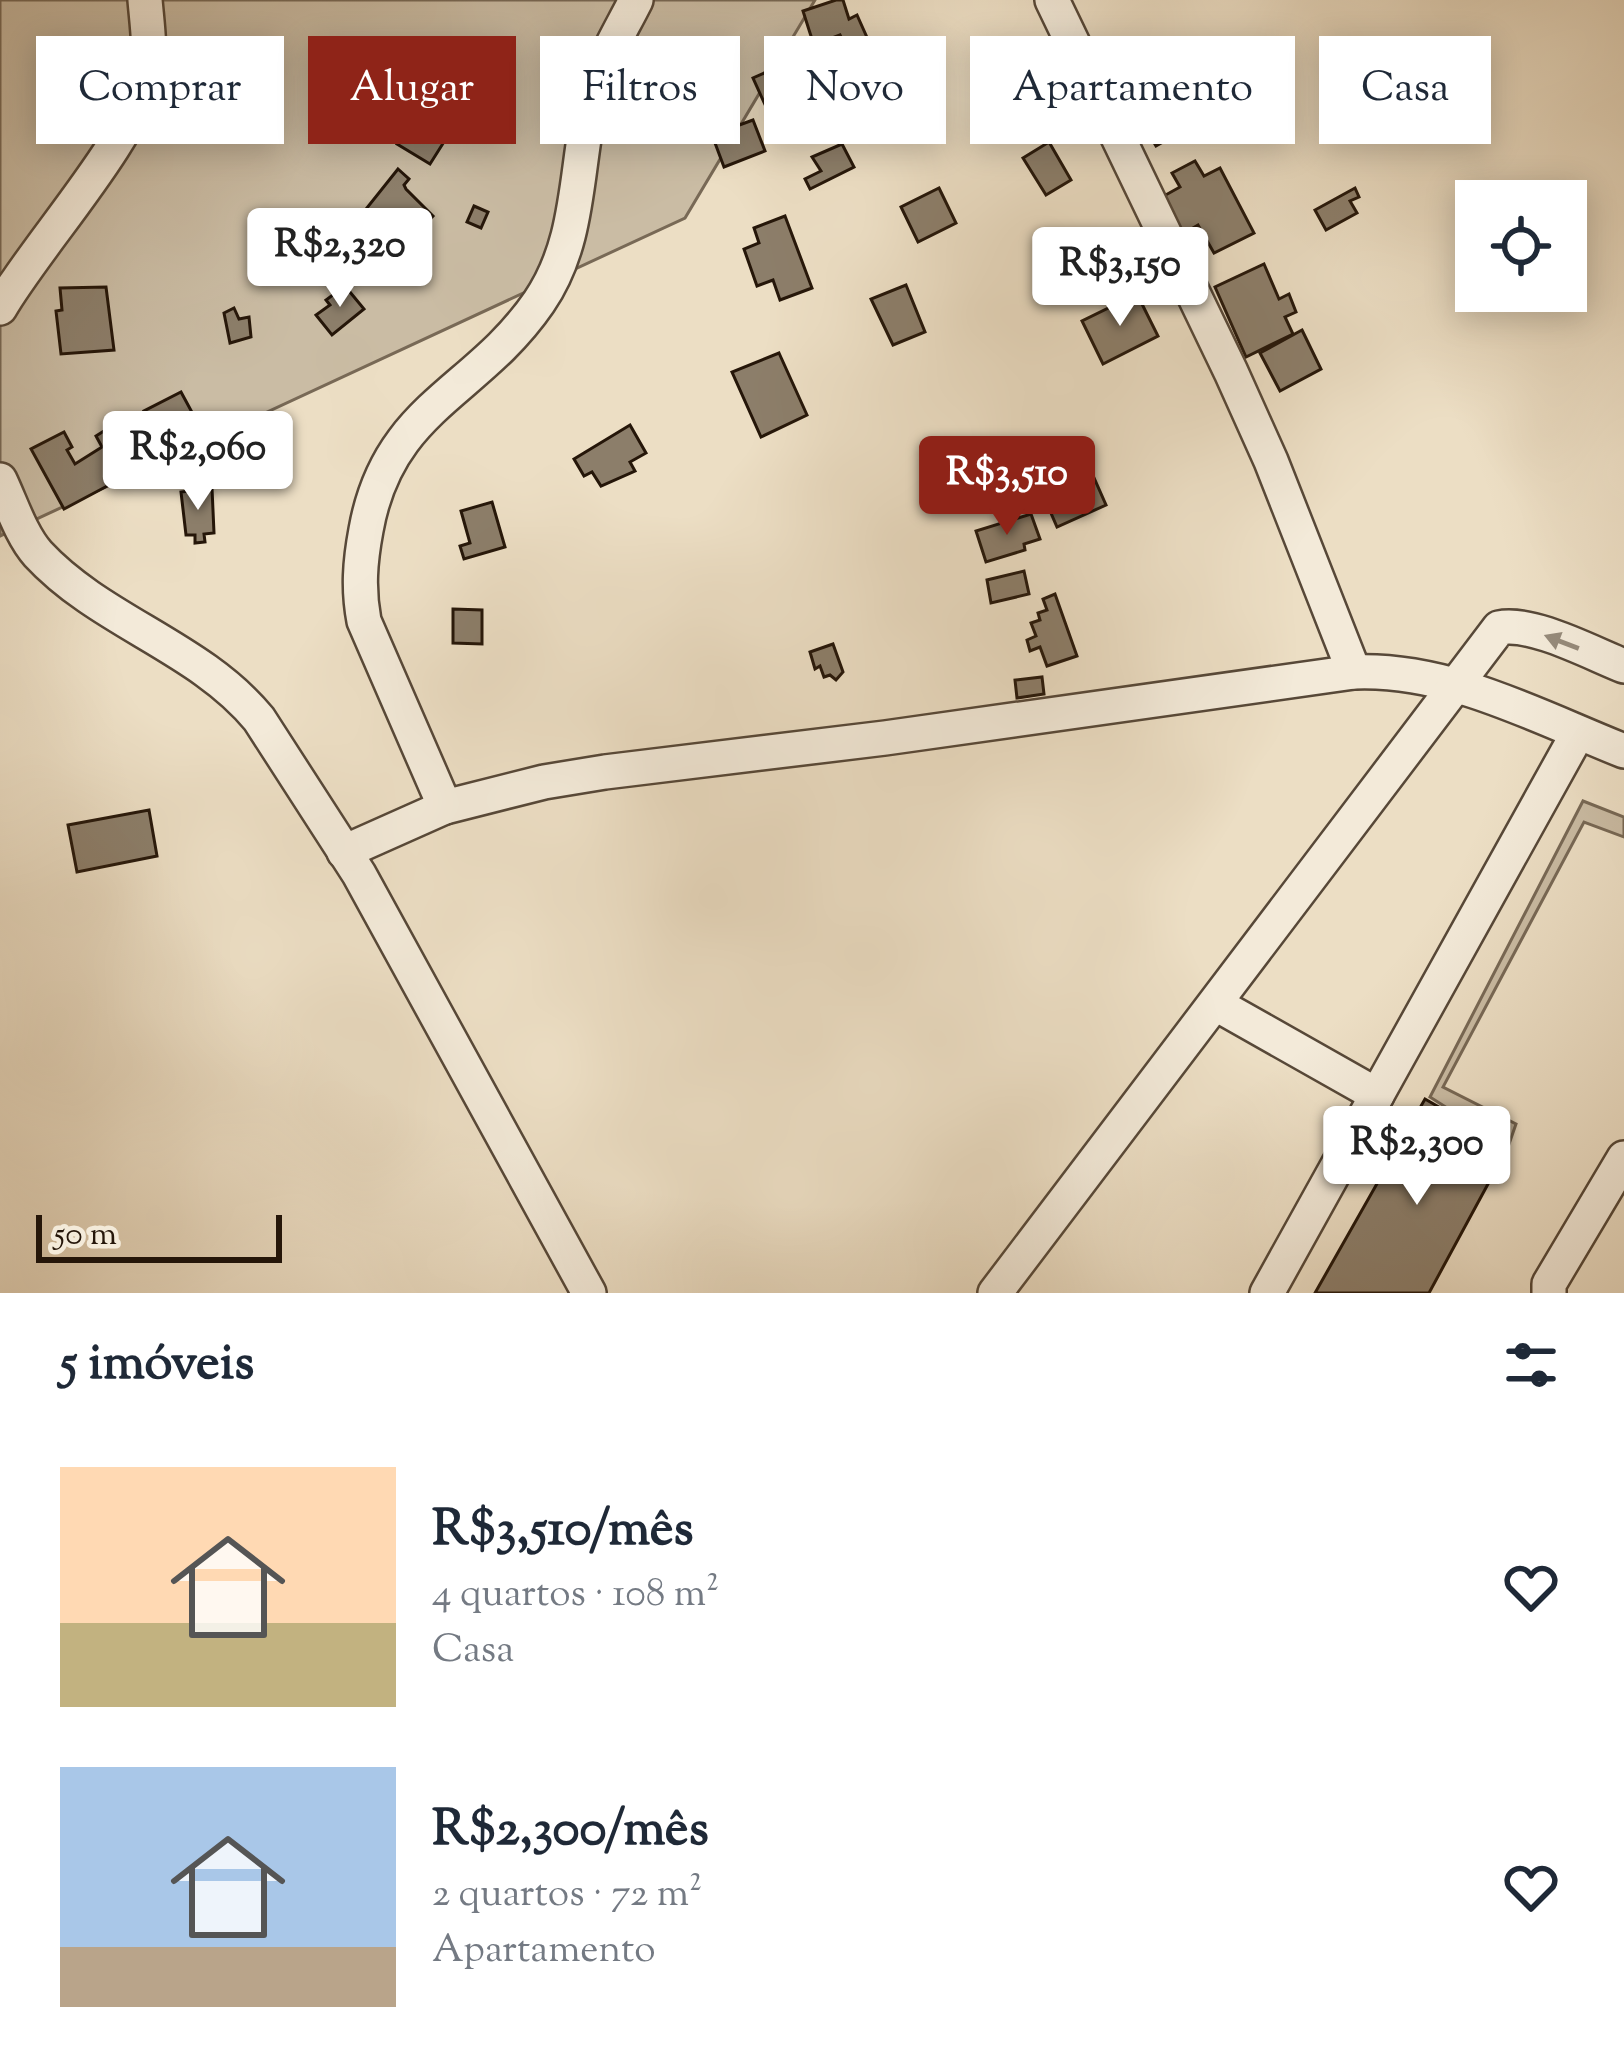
<!DOCTYPE html>
<html lang="pt">
<head>
<meta charset="utf-8">
<style>
	:root { --surface:#fff; --page:#f6f6f7; --text:#1f2937; --muted:#747a83; --accent:#8f2418 }
	body { margin:0; font-family:"Sorts Mill Goudy",serif; background:var(--page); color:var(--text); height:100vh; display:flex; flex-direction:column; font-size:45px; white-space:nowrap }
	* { box-sizing:border-box; margin:0 }
	p { font-size:39px; color:var(--muted) }
	.icon { flex:none; width:66px; height:66px; fill:none; stroke:currentColor; stroke-width:2; stroke-linecap:round; stroke-linejoin:round }
	.map { position:relative; height:1293px; overflow:hidden }
	.details { display:flex; flex-direction:column; background:var(--surface); flex:1 }
	.details>* { flex:none }
	.top-card { position:absolute; left:36px; top:36px; width:1554px; height:108px; display:flex; gap:24px }
	.controls { position:absolute; left:1455px; top:180px; display:grid; gap:24px }
	.controls a { display:grid; place-items:center; width:132px; height:132px; border-radius:0px; background:var(--surface); box-shadow:0 6px 30px #0003; font-size:60px }
	.scale { position:absolute; left:36px; bottom:30px; width:246px; box-sizing:border-box; padding-left:12px; border:6px solid #251609; border-top:0; font-size:33px; line-height:42px; white-space:nowrap; color:#251609; -webkit-text-stroke:9px #f3ead9; paint-order:stroke }
	.price { position:absolute; translate:-50% -102px; padding:0 27px; border-radius:12px; background:#fff; color:#222; font-size:39px; line-height:78px; filter:drop-shadow(0 3px 6px #0008) }
	.price::after { content:''; position:absolute; left:50%; top:72px; width:36px; height:27px; margin-left:-18px; background:inherit; clip-path:polygon(0 0,100% 0,50% 100%) }
	.price.selected { background:var(--accent); color:#fff }
	ul { padding:0; list-style:none }
	li { display:flex; align-items:center; gap:36px; height:300px; padding:0 60px }
	li span { display:grid; place-items:center; flex:none; width:336px; height:240px; border-radius:0px; color:#555 }
	li>.icon { margin-inline-start:auto }
	span .icon { width:144px; height:144px; fill:#fffc; stroke-width:1 }
	li b { font-size:51px }
	h2 { display:flex; justify-content:space-between; align-items:center; height:144px; padding:0 60px; font-size:51px }
	.pill { padding:0 42px; border-radius:0px; background:var(--surface); box-shadow:0 6px 30px #0003; font-size:42px; line-height:108px }
	.pill.selected { background:var(--accent); color:#fff }
	.map>svg:first-child { display:block }
</style>
</head>
<body>
<div class="map">
<svg width="1624" height="1293" viewBox="0 0 1624 1293">
	<rect width="100%" height="100%" fill="#ecdec4"/>
	<filter id="stains"><feTurbulence type="fractalNoise" baseFrequency=".00167" numOctaves="4"/><feColorMatrix values="0 0 0 0 .2 0 0 0 0 .09 0 0 0 0 .02 0 0 0 .5 -.17"/></filter>
	<radialGradient id="worn" r=".72"><stop offset=".6" stop-color="#630" stop-opacity="0"/><stop offset="1" stop-color="#630" stop-opacity=".3"/></radialGradient>
	<g fill="#cabca4" stroke="#786956" stroke-width="3">
		<path d="M 0,0 L 815,0 L 685,218 L 0,536 Z"/>
		<path d="M 1583,801 L 1624,817 L 1624,837 L 1584,822 L 1443,1087 L 1516,1124 L 1508,1147 L 1430,1097 Z"/>
	</g>
	<g fill="#8c7e6a" stroke="#251609" stroke-width="3">
		<path d="M 836,0 L 843,0 L 849,19 L 857,15 L 894,98 L 895,103 L 875,114 L 862,96 L 857,99 L 846,76 L 836,81 L 823,60 L 847,49 L 840,35 L 814,45 L 810,33 L 803,11 Z"/>
		<path d="M 659,54 L 678,96 L 642,112 L 621,72 Z"/>
		<path d="M 789,62 L 808,103 L 772,120 L 753,78 Z"/>
		<path d="M 1165,63 L 1198,122 L 1156,146 L 1141,121 L 1155,116 L 1134,80 Z"/>
		<path d="M 426,100 L 436,106 L 432,112 L 454,126 L 430,164 L 397,144 Z"/>
		<path d="M 753,120 L 765,151 L 724,167 L 712,135 Z"/>
		<path d="M 1049,142 L 1071,180 L 1046,195 L 1023,158 Z"/>
		<path d="M 842,144 L 854,167 L 810,189 L 805,179 L 821,171 L 812,157 Z"/>
		<path d="M 1195,161 L 1204,176 L 1220,168 L 1254,233 L 1214,253 L 1198,225 L 1181,235 L 1162,197 L 1180,187 L 1172,173 Z"/>
		<path d="M 398,169 L 409,179 L 404,185 L 406,189 L 433,216 L 389,265 L 377,254 L 364,270 L 341,250 L 369,222 L 362,216 L 366,209 Z"/>
		<path d="M 939,188 L 956,223 L 918,242 L 901,207 Z"/>
		<path d="M 1355,188 L 1359,197 L 1350,201 L 1357,213 L 1326,230 L 1315,210 Z"/>
		<path d="M 474,206 L 488,212 L 481,228 L 467,222 Z"/>
		<path d="M 785,216 L 812,288 L 780,300 L 773,280 L 757,286 L 744,249 L 759,243 L 754,228 Z"/>
		<path d="M 1264,264 L 1279,299 L 1289,294 L 1296,312 L 1285,317 L 1293,334 L 1246,357 L 1215,287 Z"/>
		<path d="M 906,285 L 925,332 L 893,345 L 871,299 Z"/>
		<path d="M 345,286 L 364,309 L 332,335 L 316,315 L 330,305 L 326,300 Z"/>
		<path d="M 106,287 L 114,350 L 61,354 L 56,311 L 62,310 L 60,288 Z"/>
		<path d="M 1137,294 L 1158,336 L 1103,364 L 1082,321 Z"/>
		<path d="M 234,308 L 239,319 L 249,317 L 251,337 L 230,343 L 224,313 Z"/>
		<path d="M 1302,330 L 1321,369 L 1280,391 L 1260,353 Z"/>
		<path d="M 779,353 L 807,415 L 761,437 L 732,372 Z"/>
		<path d="M 181,392 L 201,429 L 166,451 L 144,411 Z"/>
		<path d="M 115,424 L 120,424 L 126,476 L 64,509 L 31,449 L 64,432 L 72,447 L 67,450 L 75,464 L 102,447 L 96,436 Z"/>
		<path d="M 630,425 L 646,453 L 630,462 L 635,471 L 601,486 L 592,472 L 584,476 L 574,459 Z"/>
		<path d="M 1074,454 L 1080,465 L 1087,462 L 1106,505 L 1057,527 L 1044,497 L 1060,489 L 1049,465 Z"/>
		<path d="M 1005,465 L 1011,487 L 983,495 L 977,472 Z"/>
		<path d="M 212,488 L 214,533 L 204,534 L 205,542 L 195,543 L 195,535 L 186,535 L 181,492 Z"/>
		<path d="M 492,502 L 505,547 L 464,559 L 460,546 L 470,543 L 461,511 Z"/>
		<path d="M 1031,514 L 1040,539 L 1024,544 L 1025,550 L 986,562 L 976,531 Z"/>
		<path d="M 1024,571 L 1029,594 L 991,603 L 987,580 Z"/>
		<path d="M 1055,594 L 1077,656 L 1047,666 L 1040,647 L 1030,651 L 1027,640 L 1036,636 L 1031,623 L 1040,620 L 1038,613 L 1047,610 L 1043,599 Z"/>
		<path d="M 453,609 L 482,610 L 482,644 L 453,643 Z"/>
		<path d="M 833,644 L 843,672 L 836,680 L 830,675 L 824,677 L 820,666 L 815,669 L 810,652 Z"/>
		<path d="M 1042,677 L 1044,694 L 1017,698 L 1015,680 Z"/>
		<path d="M 149,810 L 157,856 L 77,872 L 68,825 Z"/>
		<path d="M 1425,1099 L 1508,1147 L 1429,1293 L 1315,1293 Z"/>
	</g>
	<g fill="none" stroke-linecap="round" stroke-linejoin="round">
		<g stroke="#574838" stroke-width="38">
			<g id="minor">
				<path d="M 636,0 C 620,32 599,65 591,100 C 575,169 581,241 539,302 C 476,394 388,406 366,530 C 360,562 358,589 364,621 L 445,807 L 544,782 L 605,772 L 885,738 L 1354,672 C 1449,668 1538,717 1624,751"/>
				<path d="M 1052,0 L 1231,372 L 1271,461 L 1354,672"/>
				<path d="M 0,308 C 37,244 134,140 147,74 C 151,50 147,24 145,0"/>
				<path d="M 0,480 C 11,503 21,535 38,554 C 101,622 200,647 259,719 L 359,874 L 589,1293"/>
				<path d="M 344,852 L 445,807"/>
				<path d="M 1216,1004 L 1377,1095"/>
				<path d="M 995,1293 L 1499,628 C 1532,621 1591,653 1624,666"/>
				<path d="M 1267,1293 L 1578,733"/>
				<path d="M 1549,1293 L 1549,1284 L 1624,1158"/>
			</g>
		</g>
		<use href="#minor" stroke="#f3ead9" stroke-width="33"/>
	</g>
	<defs><path id="oneway-solid" d="M-6-.8H1V-3.2L6.5 0L1 3.2V.8H-6Z" transform="scale(3)"/></defs>
	<use fill="#968b7b" href="#oneway-solid" transform="translate(1562 642) rotate(-159)"/>
	<rect width="100%" height="100%" filter="url(#stains)"/>
	<rect width="100%" height="100%" fill="url(#worn)"/>
</svg>
<div class="controls">
<a><svg class="icon" aria-label="locate" viewBox="0 0 24 24"><circle cx="12" cy="12" r="6"/><path d="M12 2v4M12 18v4M2 12h4M18 12h4"/></svg></a>
</div>
<div class="scale">50 m</div>
<b class="price" style="left:340px;top:310px">R$2,320</b>
<b class="price" style="left:1120px;top:329px">R$3,150</b>
<b class="price" style="left:198px;top:513px">R$2,060</b>
<b class="price selected" style="left:1007px;top:538px">R$3,510</b>
<b class="price" style="left:1417px;top:1208px">R$2,300</b>
<div class="top-card">
<a class="pill">Comprar</a>
<a class="pill selected">Alugar</a>
<a class="pill">Filtros</a>
<a class="pill">Novo</a>
<a class="pill">Apartamento</a>
<a class="pill">Casa</a>
</div>
</div>
<section class="details">
<h2>5 imóveis<svg class="icon" aria-label="filters" viewBox="0 0 24 24"><path d="M4 7h16M4 17h16"/><circle cx="9" cy="7" r="2"/><circle cx="15" cy="17" r="2"/></svg></h2>
<ul>
<li><span style="background:linear-gradient(#ffd9b3 65%,#c2b280 0)"><svg class="icon" aria-label="home" viewBox="0 0 24 24"><path d="M3 11l9-7 9 7M6 9v11h12V9"/></svg></span><div><b>R$3,510/mês</b><p>4 quartos · 108 m²</p><p>Casa</p></div><svg class="icon" aria-label="heart" viewBox="0 0 24 24"><path d="M12 20l-8-8c-3-5 5-10 8-4 3-6 11-1 8 4z"/></svg></li>
<li><span style="background:linear-gradient(#a9c7e8 75%,#b9a48a 0)"><svg class="icon" aria-label="home" viewBox="0 0 24 24"><path d="M3 11l9-7 9 7M6 9v11h12V9"/></svg></span><div><b>R$2,300/mês</b><p>2 quartos · 72 m²</p><p>Apartamento</p></div><svg class="icon" aria-label="heart" viewBox="0 0 24 24"><path d="M12 20l-8-8c-3-5 5-10 8-4 3-6 11-1 8 4z"/></svg></li>
</ul>
</section>
</body>
</html>
